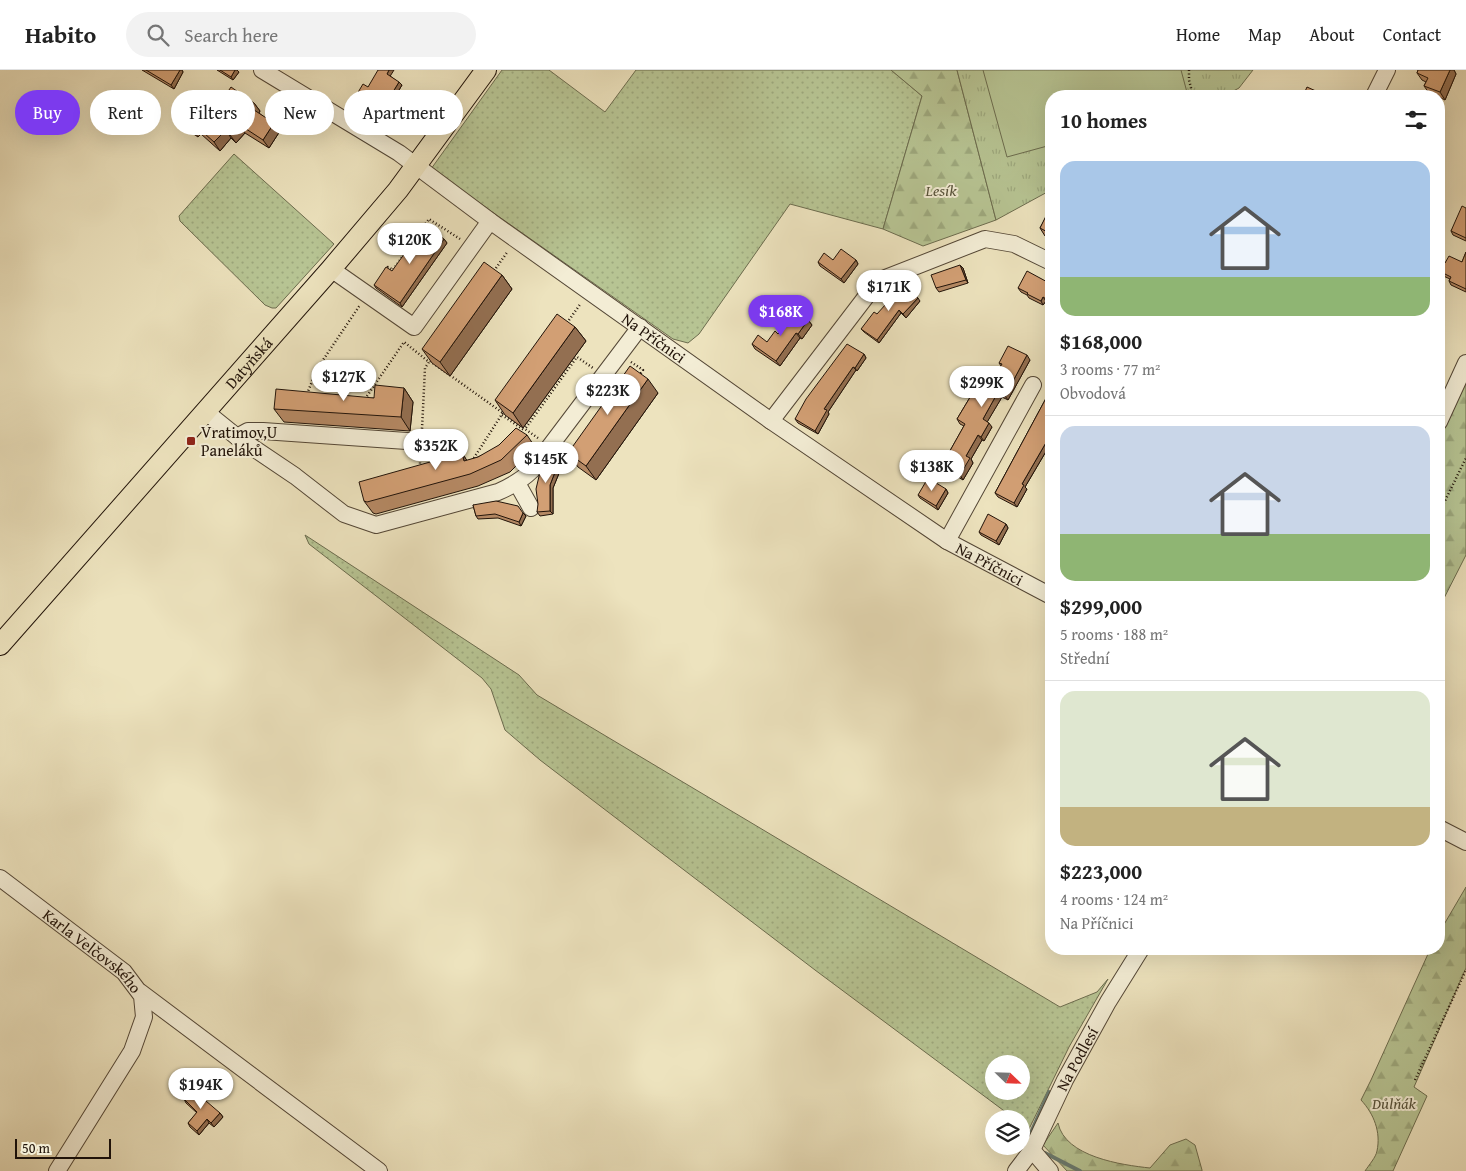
<!DOCTYPE html>
<html lang="en">
<head>
<meta charset="utf-8">
<style>
	:root { --surface:#fff; --page:#f2f2f2; --text:#222; --muted:#767676; --line:#e0e0e0; --accent:#7c3aed }
	body { margin:0; font-family:"Gentium Book Plus",serif; background:var(--page); color:var(--text); height:100vh; display:flex; flex-direction:column; font-size:19px; white-space:nowrap }
	* { box-sizing:border-box; margin:0 }
	p { font-size:16px; color:var(--muted) }
	.icon { flex:none; width:28px; height:28px; fill:none; stroke:currentColor; stroke-width:2; stroke-linecap:round; stroke-linejoin:round }
	.map { position:relative; flex:1; overflow:hidden }
	.panel { position:absolute; left:1045px; top:20px; width:400px; height:865px; display:flex; flex-direction:column; background:var(--surface); border-radius:20px; box-shadow:0 5px 20px #0002 }
	.panel>* { flex:none }
	.guide { position:absolute; left:15px; top:20px; width:475px; height:45px; display:flex; gap:10px }
	.needle { width:32px; rotate:113deg }
	.buttons { position:absolute; left:985px; top:985px; display:grid; gap:10px }
	.buttons a { display:grid; place-items:center; width:45px; height:45px; border-radius:50%; background:var(--surface); box-shadow:0 5px 20px #0002; font-size:25px }
	.scale { position:absolute; left:15px; bottom:12px; width:96px; box-sizing:border-box; padding-left:5px; border:2px solid #211309; border-top:0; font-size:14px; line-height:18px; white-space:nowrap; color:#211309; -webkit-text-stroke:4px #f3edd5; paint-order:stroke }
	.price { position:absolute; translate:-50% -42px; padding:0 11px; border-radius:18px; background:#fff; color:#222; font-size:16px; line-height:32px; filter:drop-shadow(0 1px 2px #0008) }
	.price::after { content:''; position:absolute; left:50%; top:30px; width:15px; height:11px; margin-left:-8px; background:inherit; clip-path:polygon(0 0,100% 0,50% 100%) }
	.price.selected { background:var(--accent); color:#fff }
	ul { padding:0; list-style:none }
	li { display:grid; align-content:center; gap:10px; height:265px; padding:0 15px }
	li+li { border-top:1px solid var(--line) }
	li span { display:grid; place-items:center; height:155px; border-radius:15px; color:#555 }
	li>.icon { margin-inline-start:auto }
	span .icon { width:90px; height:90px; fill:#fffc; stroke-width:1 }
	li b { font-size:21px }
	h2 { display:flex; justify-content:space-between; align-items:center; height:60px; padding:0 15px; font-size:21px }
	.tag { padding:0 18px; border-radius:22px; background:var(--surface); box-shadow:0 5px 20px #0002; font-size:18px; line-height:45px }
	.tag.selected { background:var(--accent); color:#fff }
	header { display:flex; align-items:center; gap:30px; box-sizing:border-box; height:70px; padding:0 25px; background:var(--surface); border-bottom:1px solid var(--line) }
	header strong { font-size:24px }
	nav { display:flex; gap:28px; margin-inline-start:auto; font-size:18px }
	.search { width:350px; height:45px; background:var(--page); display:flex; align-items:center; gap:12px; box-sizing:border-box; padding:0 18px; border-radius:28px; color:var(--muted); font-size:19px }
	.map>svg:first-child { display:block }
</style>
</head>
<body>
<header>
<strong>Habito</strong>
<div class="search"><svg class="icon" aria-label="search" viewBox="0 0 24 24"><circle cx="10" cy="10" r="6"/><path d="M15 15l6 6"/></svg>Search here</div>
<nav><a>Home</a><a>Map</a><a>About</a><a>Contact</a></nav>
</header>
<div class="map">
<svg width="1466" height="1101" viewBox="0 0 1466 1101">
	<defs>
		<pattern id="grass-dots" width="8" height="8" patternUnits="userSpaceOnUse" patternTransform="scale(1.25)"><rect width="8" height="8" fill="#b7c493"/><path d="M2 2h.1M6 6h.1" fill="none" stroke="#9da87d" stroke-width="1.8" stroke-linecap="round"/></pattern>
		<pattern id="forest-firs" width="22" height="20" patternUnits="userSpaceOnUse" patternTransform="scale(1.25)"><rect width="22" height="20" fill="#b7c493"/><path d="M5 1l3.5 6h-7zM16 11l3.5 6h-7z" fill="#9da87d"/></pattern>
		<pattern id="park-tufts" width="24" height="20" patternUnits="userSpaceOnUse" patternTransform="scale(1.25)"><rect width="24" height="20" fill="#b7c493"/><path d="M3 7l-1-3M5 7V3M7 7l1-3M15 17l-1-3M17 17v-4M19 17l1-3" fill="none" stroke="#9da87d"/></pattern>
	</defs>
	<rect width="100%" height="100%" fill="#ede3be"/>
	<filter id="stains"><feTurbulence type="fractalNoise" baseFrequency=".004" numOctaves="4"/><feColorMatrix values="0 0 0 0 .2 0 0 0 0 .09 0 0 0 0 .02 0 0 0 .5 -.17"/></filter>
	<radialGradient id="worn" r=".72"><stop offset=".6" stop-color="#630" stop-opacity="0"/><stop offset="1" stop-color="#630" stop-opacity=".3"/></radialGradient>
	<g fill="url(#grass-dots)" stroke="#6c6c4e" fill-rule="evenodd">
		<path d="M 502,0 L 549,0 L 605,42 L 636,0 L 891,0 L 922,26 L 883,159 L 790,134 L 699,264 L 688,273 L 673,269 L 431,99 Z"/>
		<path d="M 234,84 L 334,174 L 276,238 L 272,238 L 265,235 L 180,151 L 179,146 Z"/>
		<path d="M 305,465 L 519,605 L 537,625 L 1060,937 L 1097,922 L 1108,909 L 1069,977 L 1029,1059 L 1021,1054 L 1021,1049 L 1015,1049 L 815,900 L 540,690 L 505,660 L 491,619 L 482,608 L 309,474 ZM 994,994 L 1021,994 L 1021,1021 L 994,1021 Z"/>
	</g>
	<g fill="url(#forest-firs)" stroke="#6c6c4e">
		<path d="M 891,0 L 957,0 L 996,150 L 923,176 L 883,159 L 922,26 Z"/>
		<path d="M 1466,306 L 1466,485 L 1439,538 L 1439,363 Z"/>
		<path d="M 1466,817 L 1466,898 L 1414,1017 L 1427,1026 L 1393,1101 L 1365,1101 C 1369,1095 1376,1087 1377,1081 C 1381,1062 1374,1044 1361,1030 L 1371,1010 L 1428,884 L 1430,879 L 1439,879 L 1439,863 Z"/>
		<path d="M 1058,1053 C 1065,1087 1122,1095 1150,1098 L 1170,1075 L 1186,1069 L 1195,1075 L 1202,1100 L 1202,1101 L 1067,1101 L 1043,1075 Z"/>
	</g>
	<path fill="url(#park-tufts)" stroke="#6c6c4e" d="M 957,0 L 1253,0 L 1239,18 L 1224,26 L 1051,26 L 1051,120 L 996,150 Z"/>
	<path fill="#b7c493" stroke="#6c6c4e" d="M 983,0 L 1181,0 L 1188,26 L 1051,26 L 1051,75 L 1007,87 Z"/>
	<g fill="none" stroke-linecap="round" stroke-linejoin="round">
		<g stroke="#697a70" stroke-width="4">
			<path d="M 1026,1074 L 1049,1022"/>
			<path d="M 1045,1083 L 1080,1101"/>
		</g>
		<g stroke="#544736" stroke-width="18">
			<g id="minor">
				<path id="s1" d="M 262,0 L 399,83 L 490,151 L 771,351 L 947,471 L 1051,526"/>
				<path d="M 1374,26 L 1387,0"/>
				<path d="M 331,199 L 414,257 L 490,151"/>
				<path d="M 206,342 L 237,367 L 295,406 L 344,444 L 376,455 L 498,422 C 512,416 522,410 532,400 L 640,257"/>
				<path d="M 771,351 L 878,211 L 985,169 L 1014,174 L 1051,192"/>
				<path d="M 1439,352 L 1466,293"/>
				<path d="M 237,367 L 248,361 L 263,361 L 421,372"/>
				<path d="M 517,413 L 531,438"/>
				<path d="M 947,471 L 1033,315"/>
				<path d="M 1439,758 L 1466,772"/>
				<path id="s2" d="M 0,808 L 124,902 L 142,926 L 144,947 L 132,981 L 57,1101"/>
				<path d="M 140,922 L 379,1101"/>
				<path d="M 1032,1080 L 1050,1101"/>
				<path id="s3" d="M 1016,1101 L 1032,1080 L 1065,1010 L 1108,932 L 1141,879"/>
			</g>
		</g>
		<g stroke="#211309" stroke-width="22">
			<g id="major">
				<path id="s4" d="M 0,575 L 331,199 L 398,120 L 486,0"/>
			</g>
		</g>
		<g stroke="#211309" stroke-width="2.5" stroke-dasharray="1 2.5" stroke-linecap="butt">
			<path d="M 1189,0 L 1189,10 L 1193,26"/>
			<path d="M 385,200 L 388,197 L 393,200 L 429,149 L 460,169"/>
			<path d="M 494,201 L 508,181"/>
			<path d="M 567,253 L 581,233"/>
			<path d="M 430,291 L 503,343"/>
			<path d="M 631,292 L 643,300 L 639,306"/>
			<path d="M 307,324 L 317,299 L 360,235"/>
			<path d="M 365,329 L 404,272 L 429,292 L 425,298 L 422,359"/>
			<path d="M 502,345 L 524,360"/>
			<path d="M 538,368 L 525,359 L 577,287 L 593,298"/>
			<path d="M 561,384 L 576,395 L 578,392"/>
			<path d="M 472,391 L 504,341"/>
			<path d="M 420,397 L 420,385"/>
			<path d="M 1439,443 L 1466,388"/>
			<path d="M 1415,1010 L 1466,900"/>
		</g>
		<use href="#minor" stroke="#f3edd5" stroke-width="16"/>
		<use href="#major" stroke="#ede3be" stroke-width="20"/>
	</g>
	<g fill="#b58964" stroke="#211309">
		<path d="M 142,0 L 182,0 L 183,2 L 174,19 Z"/>
		<path d="M 217,0 L 237,0 L 239,2 L 233,10 Z"/>
		<path d="M 1418,0 L 1454,0 L 1456,4 L 1445,30 L 1439,27 L 1439,26 L 1437,26 L 1429,23 L 1424,16 L 1426,12 L 1422,10 L 1417,3 Z"/>
		<path d="M 390,6 L 402,15 L 392,32 L 398,37 L 389,52 L 356,33 L 354,29 L 368,17 Z"/>
		<path d="M 254,33 L 260,41 L 259,43 L 280,61 L 269,78 L 245,63 L 236,73 L 231,68 L 220,81 L 201,64 L 198,67 L 183,57 L 177,49 L 212,45 Z"/>
		<path d="M 1051,138 L 1051,169 L 1045,166 L 1040,158 Z"/>
		<path d="M 1466,138 L 1466,171 L 1453,165 L 1451,161 Z"/>
		<path d="M 444,169 L 447,173 L 402,237 L 376,218 L 374,215 L 392,201 Z"/>
		<path d="M 1466,182 L 1466,222 L 1451,215 L 1449,211 L 1450,209 L 1439,204 L 1439,193 L 1462,192 Z"/>
		<path d="M 833,190 L 856,190 L 858,194 L 844,213 L 820,196 L 818,192 Z"/>
		<path d="M 963,198 L 968,213 L 939,222 L 936,218 Z"/>
		<path d="M 502,205 L 512,219 L 450,306 L 432,293 L 422,279 Z"/>
		<path d="M 1051,214 L 1051,234 L 1046,231 L 1043,235 L 1029,228 L 1027,225 L 1021,222 L 1018,218 Z"/>
		<path d="M 920,231 L 906,248 L 901,243 L 879,273 L 864,262 L 861,259 L 877,244 Z"/>
		<path d="M 808,250 L 812,255 L 802,269 L 800,268 L 780,296 L 755,279 L 752,274 L 767,272 L 778,264 Z"/>
		<path d="M 575,257 L 586,271 L 523,358 L 505,345 L 495,330 Z"/>
		<path d="M 864,284 L 866,288 L 857,301 L 856,300 L 828,342 L 829,344 L 818,364 L 798,353 L 795,349 Z"/>
		<path d="M 1030,290 L 1008,330 L 1002,327 L 987,352 L 992,357 L 984,371 L 982,370 L 971,389 L 973,393 L 963,410 L 945,399 L 942,395 L 964,356 L 960,354 L 957,349 L 972,324 L 971,323 L 992,311 L 1001,296 L 999,293 Z"/>
		<path d="M 404,318 L 413,332 L 410,361 L 284,352 L 274,339 L 374,328 Z"/>
		<path d="M 1051,319 L 1051,373 L 1025,417 L 1027,419 L 1017,437 L 998,427 L 995,423 Z"/>
		<path d="M 658,323 L 596,410 L 578,397 L 568,383 Z"/>
		<path d="M 527,365 L 535,377 L 510,402 L 478,416 L 376,444 L 373,443 L 364,431 L 462,383 L 467,391 L 478,387 Z"/>
		<path d="M 562,396 L 553,418 L 553,444 L 540,446 L 537,442 Z"/>
		<path d="M 946,419 L 948,423 L 938,440 L 920,428 L 918,425 Z"/>
		<path d="M 473,435 L 526,446 L 521,456 L 498,448 L 478,449 L 476,446 Z"/>
		<path d="M 1006,454 L 1008,458 L 999,475 L 981,465 L 979,462 Z"/>
		<path d="M 184,1029 L 220,1043 L 223,1047 L 214,1057 L 209,1053 L 199,1065 L 190,1057 L 188,1053 L 197,1043 L 186,1033 Z"/>
	</g>
	<g fill="#936f51" stroke="#211309">
		<path d="M 180,0 L 182,0 L 183,2 L 174,19 L 171,15 Z"/>
		<path d="M 235,0 L 237,0 L 239,2 L 233,10 L 231,7 Z"/>
		<path d="M 389,0 L 394,0 L 389,8 L 387,4 Z"/>
		<path d="M 1450,0 L 1454,0 L 1456,4 L 1445,30 L 1440,22 Z"/>
		<path d="M 399,12 L 402,15 L 391,33 L 388,30 Z"/>
		<path d="M 254,33 L 260,41 L 257,46 L 251,38 Z"/>
		<path d="M 395,34 L 398,37 L 389,52 L 386,49 Z"/>
		<path d="M 274,53 L 280,61 L 269,78 L 263,70 Z"/>
		<path d="M 195,55 L 201,64 L 198,67 L 192,59 Z"/>
		<path d="M 240,55 L 245,63 L 236,73 L 230,65 Z"/>
		<path d="M 226,60 L 231,68 L 220,81 L 214,72 Z"/>
		<path d="M 444,169 L 447,173 L 402,237 L 400,233 Z"/>
		<path d="M 856,190 L 858,194 L 844,213 L 841,209 Z"/>
		<path d="M 960,195 L 963,198 L 968,213 L 966,210 Z"/>
		<path d="M 502,205 L 512,219 L 450,306 L 440,292 Z"/>
		<path d="M 1043,227 L 1046,231 L 1043,235 L 1041,231 Z"/>
		<path d="M 918,228 L 920,231 L 906,248 L 903,244 Z"/>
		<path d="M 899,240 L 901,243 L 879,273 L 877,270 Z"/>
		<path d="M 808,250 L 812,255 L 802,269 L 798,264 Z"/>
		<path d="M 575,257 L 586,271 L 523,358 L 513,343 Z"/>
		<path d="M 796,263 L 800,268 L 780,296 L 776,291 Z"/>
		<path d="M 864,284 L 866,288 L 857,301 L 855,298 Z"/>
		<path d="M 1027,285 L 1030,290 L 1008,330 L 1005,326 Z"/>
		<path d="M 853,297 L 856,300 L 828,342 L 829,344 L 818,364 L 815,361 L 824,339 Z"/>
		<path d="M 648,309 L 658,323 L 596,410 L 586,396 Z"/>
		<path d="M 404,318 L 413,332 L 410,361 L 401,347 Z"/>
		<path d="M 998,322 L 1002,327 L 986,354 L 983,349 Z"/>
		<path d="M 989,353 L 992,357 L 984,371 L 981,367 Z"/>
		<path d="M 1051,364 L 1051,373 L 1025,417 L 1027,419 L 1017,437 L 1014,433 L 1022,414 Z"/>
		<path d="M 978,365 L 982,370 L 971,389 L 973,393 L 963,410 L 960,405 L 966,386 Z"/>
		<path d="M 462,383 L 470,395 L 472,403 L 464,391 Z"/>
		<path d="M 559,392 L 562,396 L 553,418 L 553,444 L 550,441 L 550,415 Z"/>
		<path d="M 946,419 L 948,423 L 938,440 L 936,436 Z"/>
		<path d="M 523,443 L 526,446 L 521,456 L 519,452 Z"/>
		<path d="M 1006,454 L 1008,458 L 999,475 L 996,471 Z"/>
		<path d="M 220,1043 L 223,1047 L 214,1057 L 211,1053 Z"/>
		<path d="M 207,1049 L 209,1053 L 199,1065 L 197,1061 Z"/>
	</g>
	<g fill="#d29f74" stroke="#211309">
		<path d="M 146,0 L 180,0 L 171,15 Z"/>
		<path d="M 220,0 L 235,0 L 231,7 Z"/>
		<path d="M 378,0 L 389,0 L 387,4 L 399,12 L 388,30 L 395,34 L 386,49 L 354,29 L 363,14 L 368,17 Z"/>
		<path d="M 1418,0 L 1450,0 L 1440,22 L 1424,16 L 1428,8 L 1417,3 Z"/>
		<path d="M 231,17 L 254,33 L 251,38 L 274,53 L 263,70 L 240,55 L 230,65 L 226,60 L 214,72 L 195,55 L 192,59 L 177,49 L 190,30 L 212,45 Z"/>
		<path d="M 1307,17 L 1327,26 L 1303,26 Z"/>
		<path d="M 1462,136 L 1466,138 L 1466,168 L 1451,161 Z"/>
		<path d="M 1050,138 L 1051,138 L 1051,164 L 1040,158 Z"/>
		<path d="M 425,155 L 444,169 L 400,233 L 374,215 L 386,197 L 392,201 Z"/>
		<path d="M 841,179 L 856,190 L 841,209 L 818,192 L 824,183 L 833,190 Z"/>
		<path d="M 1466,182 L 1466,219 L 1449,211 L 1451,207 L 1439,201 L 1439,193 L 1440,190 L 1445,193 L 1449,186 L 1462,192 Z"/>
		<path d="M 484,192 L 502,205 L 440,292 L 422,279 Z"/>
		<path d="M 960,195 L 966,210 L 936,218 L 931,205 Z"/>
		<path d="M 1027,201 L 1051,214 L 1051,232 L 1043,227 L 1041,231 L 1027,224 L 1028,223 L 1018,218 Z"/>
		<path d="M 903,215 L 918,228 L 903,244 L 899,240 L 877,270 L 861,259 L 874,242 L 877,244 Z"/>
		<path d="M 794,241 L 808,250 L 798,264 L 796,263 L 776,291 L 752,274 L 758,265 L 767,272 L 775,261 L 778,264 Z"/>
		<path d="M 557,244 L 575,257 L 513,343 L 495,330 Z"/>
		<path d="M 847,274 L 864,284 L 855,298 L 853,297 L 824,339 L 827,340 L 815,361 L 795,349 L 806,329 Z"/>
		<path d="M 1008,276 L 1027,285 L 1005,326 L 998,322 L 983,349 L 989,353 L 981,367 L 978,365 L 966,386 L 970,388 L 960,405 L 942,395 L 965,354 L 957,349 L 972,324 L 971,323 L 981,305 L 992,311 L 1002,294 L 999,293 Z"/>
		<path d="M 630,296 L 648,309 L 586,396 L 568,383 Z"/>
		<path d="M 375,315 L 404,318 L 401,347 L 274,339 L 276,319 L 374,328 Z"/>
		<path d="M 1051,319 L 1051,364 L 1022,414 L 1024,415 L 1014,433 L 995,423 Z"/>
		<path d="M 516,358 L 527,365 L 501,390 L 470,404 L 367,432 L 364,431 L 359,412 L 462,383 L 464,391 L 478,387 L 499,375 Z"/>
		<path d="M 550,386 L 559,392 L 550,415 L 550,441 L 537,442 L 538,434 L 536,419 L 541,398 Z"/>
		<path d="M 928,408 L 946,419 L 936,436 L 918,425 Z"/>
		<path d="M 496,431 L 518,436 L 523,443 L 519,452 L 495,444 L 476,446 L 473,435 Z"/>
		<path d="M 988,444 L 1006,454 L 996,471 L 979,462 Z"/>
		<path d="M 192,1019 L 220,1043 L 211,1053 L 207,1049 L 197,1061 L 188,1053 L 197,1042 L 184,1029 Z"/>
	</g>
	<rect fill="#8f2418" stroke="#f3edd5" stroke-width="2" x="186" y="366" width="10" height="10" rx="2.5"/>
	<g text-anchor="middle" dominant-baseline="central" stroke-width="4" stroke-linejoin="round" paint-order="stroke">
		<g font-size="16" font-style="italic" fill="#565139" stroke="#f3edd5">
			<text x="941" y="120">Lesík</text>
			<text x="1394" y="1033">Důlňák</text>
		</g>
		<g font-size="16" fill="#211309" stroke="#f3edd5">
			<text stroke="none"><textPath href="#s1" startOffset="475">Na Příčnici</textPath></text>
			<text stroke="none"><textPath href="#s4" startOffset="376">Datyňská</textPath></text>
			<text stroke="none"><textPath href="#s1" startOffset="880">Na Příčnici</textPath></text>
			<text stroke="none"><textPath href="#s2" startOffset="118">Karla Velčovského</textPath></text>
			<text stroke="none"><textPath href="#s3" startOffset="128">Na Podlesí</textPath></text>
		</g>
		<g font-size="16" fill="#211309" stroke="#f3edd5" text-anchor="start">
			<text x="201" y="362">Vratimov,U<tspan x="201" dy="18">Paneláků</tspan></text>
		</g>
	</g>
	<rect width="100%" height="100%" filter="url(#stains)"/>
	<rect width="100%" height="100%" fill="url(#worn)"/>
</svg>
<div class="buttons">
<a><svg class="needle" viewBox="-14 -14 28 28"><path d="M0-13l5 13h-10z" fill="#e53935"/><path d="M0 13l5-13h-10z" fill="#767676"/></svg></a>
<a><svg class="icon" aria-label="layers" viewBox="0 0 24 24"><path d="M12 4l9 5-9 5-9-5zM3 14l9 5 9-5"/></svg></a>
</div>
<div class="scale">50 m</div>
<b class="price" style="left:410px;top:195px">$120K</b>
<b class="price" style="left:889px;top:242px">$171K</b>
<b class="price selected" style="left:781px;top:267px">$168K</b>
<b class="price" style="left:344px;top:332px">$127K</b>
<b class="price" style="left:982px;top:338px">$299K</b>
<b class="price" style="left:608px;top:346px">$223K</b>
<b class="price" style="left:436px;top:401px">$352K</b>
<b class="price" style="left:546px;top:414px">$145K</b>
<b class="price" style="left:932px;top:422px">$138K</b>
<b class="price" style="left:201px;top:1040px">$194K</b>
<div class="guide">
<a class="tag selected">Buy</a>
<a class="tag">Rent</a>
<a class="tag">Filters</a>
<a class="tag">New</a>
<a class="tag">Apartment</a>
</div>
<section class="panel">
<h2>10 homes<svg class="icon" aria-label="filters" viewBox="0 0 24 24"><path d="M4 7h16M4 17h16"/><circle cx="9" cy="7" r="2"/><circle cx="15" cy="17" r="2"/></svg></h2>
<ul>
<li><span style="background:linear-gradient(#a9c7e8 75%,#8fb573 0)"><svg class="icon" aria-label="home" viewBox="0 0 24 24"><path d="M3 11l9-7 9 7M6 9v11h12V9"/></svg></span><div><b>$168,000</b><p>3 rooms · 77 m²</p><p>Obvodová</p></div></li>
<li><span style="background:linear-gradient(#c9d6e8 70%,#8fb573 0)"><svg class="icon" aria-label="home" viewBox="0 0 24 24"><path d="M3 11l9-7 9 7M6 9v11h12V9"/></svg></span><div><b>$299,000</b><p>5 rooms · 188 m²</p><p>Střední</p></div></li>
<li><span style="background:linear-gradient(#dfe7d0 75%,#c2b280 0)"><svg class="icon" aria-label="home" viewBox="0 0 24 24"><path d="M3 11l9-7 9 7M6 9v11h12V9"/></svg></span><div><b>$223,000</b><p>4 rooms · 124 m²</p><p>Na Příčnici</p></div></li>
</ul>
</section>
</div>
</body>
</html>
